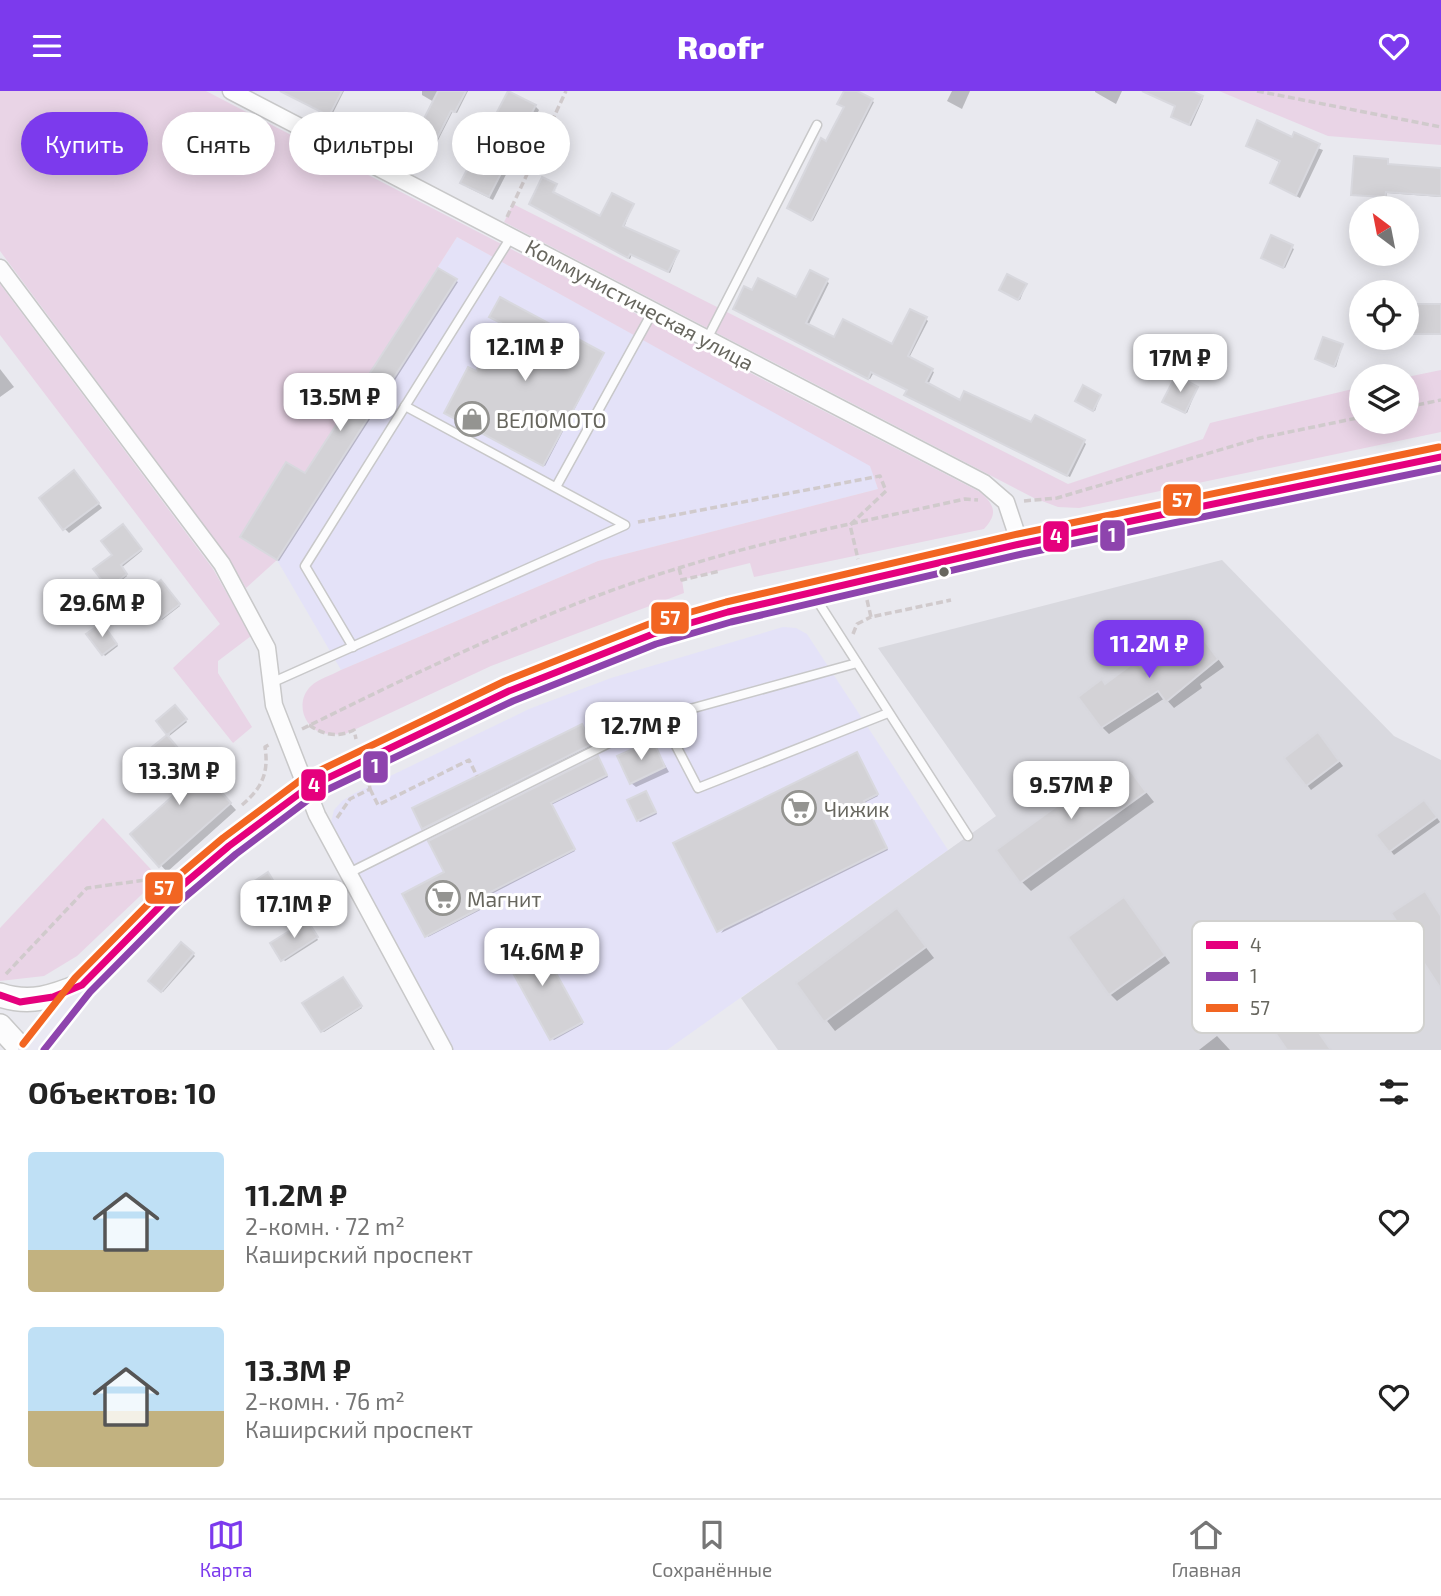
<!DOCTYPE html>
<html lang="ru">
<head>
<meta charset="utf-8">
<style>
	:root { --surface:#fff; --page:#f6f6f6; --text:#222; --muted:#767676; --line:#e0e0e0; --accent:#7c3aed }
	body { margin:0; font-family:"Exo 2",sans-serif; background:var(--page); color:var(--text); height:100vh; display:flex; flex-direction:column; font-size:26px; white-space:nowrap }
	* { box-sizing:border-box; margin:0 }
	p { font-size:23px; color:var(--muted) }
	.icon { flex:none; width:38px; height:38px; fill:none; stroke:currentColor; stroke-width:2; stroke-linecap:round; stroke-linejoin:round }
	.map { position:relative; height:959px; overflow:hidden }
	.panel { display:flex; flex-direction:column; background:var(--surface); flex:1 }
	.panel>* { flex:none }
	.guide { position:absolute; left:21px; top:21px; width:700px; height:63px; display:flex; gap:14px }
	.needle { width:46px; rotate:328deg }
	.fabs { position:absolute; left:1349px; top:105px; display:grid; gap:14px }
	.fabs a { display:grid; place-items:center; width:70px; height:70px; border-radius:50%; background:var(--surface); box-shadow:0 4px 18px #0003; font-size:35px }
	.price { position:absolute; translate:-50% -60px; padding:0 16px; border-radius:14px; background:#fff; color:#222; font-size:23px; line-height:46px; filter:drop-shadow(0 2px 4px #0008) }
	.price::after { content:''; position:absolute; left:50%; top:42px; width:21px; height:16px; margin-left:-10px; background:inherit; clip-path:polygon(0 0,100% 0,50% 100%) }
	.price.on { background:var(--accent); color:#fff }
	ul { padding:0; list-style:none }
	li { display:flex; align-items:center; gap:21px; height:175px; padding:0 28px }
	li span { display:grid; place-items:center; flex:none; width:196px; height:140px; border-radius:7px; color:#555 }
	li>.icon { margin-inline-start:auto }
	span .icon { width:84px; height:84px; fill:#fffc; stroke-width:1 }
	li b { font-size:30px }
	h2 { display:flex; justify-content:space-between; align-items:center; height:84px; padding:0 28px; font-size:30px }
	.tag { padding:0 24px; border-radius:32px; background:var(--surface); box-shadow:0 4px 18px #0003; font-size:24px; line-height:63px }
	.tag.on { background:var(--accent); color:#fff }
	header { display:flex; justify-content:space-between; align-items:center; height:91px; padding:0 28px; background:var(--accent); color:#fff; font-size:32px; font-weight:800 }
	.dock { display:flex; justify-content:space-around; align-items:center; height:98px; border-top:2px solid var(--line); background:var(--surface); font-size:19px; color:var(--muted) }
	.dock a { display:grid; justify-items:center; gap:4px }
	.dock .on { color:var(--accent) }
	.map>svg:first-child { display:block }
</style>
</head>
<body>
<header><svg class="icon" aria-label="menu" viewBox="0 0 24 24"><path d="M4 6h16M4 12h16M4 18h16"/></svg>Roofr<svg class="icon" aria-label="heart" viewBox="0 0 24 24"><path d="M12 20l-8-8c-3-5 5-10 8-4 3-6 11-1 8 4z"/></svg></header>
<div class="map">
<svg width="1441" height="959" viewBox="0 0 1441 959">
	<rect width="100%" height="100%" fill="#e9e9ef"/>
	<g fill="#e4e2f8">
		<path d="M 457,146 L 870,374 L 878,398 L 598,470 L 341,579 L 277,469 L 240,446 L 286,371 L 305,382 Z"/>
		<path d="M 783,536 L 796,537 L 807,543 L 948,759 L 667,959 L 453,959 L 336,744 L 331,731 L 334,719 L 342,710 L 355,702 L 529,618 L 611,587 Z"/>
	</g>
	<path fill="#d9d9df" d="M 1222,469 L 1394,645 L 1441,669 L 1441,959 L 778,959 L 741,907 L 996,725 L 878,557 Z"/>
	<g fill="#e9d4e6">
		<path d="M 0,0 L 206,0 L 980,401 C 995,414 998,423 984,438 L 754,486 L 750,472 L 682,489 L 684,502 L 491,575 L 343,644 C 336,643 327,644 320,641 C 302,634 296,609 311,595 C 318,588 332,584 341,579 L 598,470 L 878,398 L 870,375 L 457,146 L 306,382 L 286,371 L 240,446 L 277,469 L 246,497 L 229,468 L 0,160 Z"/>
		<path d="M 1219,0 L 1441,0 L 1441,54 L 1328,45 Z"/>
		<path d="M 513,113 L 1068,393 L 1203,348 L 1210,332 L 1361,296 L 1362,331 L 1407,331 L 1407,286 L 1441,279 L 1441,341 L 1079,417 L 1058,416 L 1034,407 L 504,131 Z"/>
		<path d="M 0,193 L 213,478 L 251,545 L 218,570 L 218,582 L 252,636 L 233,652 L 173,577 L 220,533 L 0,244 Z"/>
		<path d="M 103,727 L 159,787 L 77,865 L 44,885 L 0,890 L 0,837 Z"/>
	</g>
	<g fill="#0003">
		<path d="M 284,0 L 344,0 L 331,26 Z"/>
		<path d="M 422,0 L 468,0 L 457,22 L 453,20 L 430,65 L 413,57 L 434,11 L 422,4 Z"/>
		<path d="M 846,0 L 853,0 L 874,11 L 813,130 L 791,119 L 845,16 Z"/>
		<path d="M 952,0 L 970,0 L 962,18 L 947,10 Z"/>
		<path d="M 1122,0 L 1116,13 L 1095,1 L 1095,0 Z"/>
		<path d="M 1162,0 L 1187,0 L 1203,8 L 1191,35 L 1174,27 L 1177,16 Z"/>
		<path d="M 535,15 L 539,19 L 493,109 L 467,96 L 463,91 Z"/>
		<path d="M 1293,48 L 1323,59 L 1300,107 L 1272,92 L 1281,72 L 1248,54 Z"/>
		<path d="M 1388,69 L 1389,75 L 1441,79 L 1441,106 L 1387,102 L 1386,107 L 1352,103 Z"/>
		<path d="M 557,96 L 554,103 L 601,127 L 632,115 L 624,137 L 678,162 L 670,182 L 632,163 L 630,168 L 533,114 L 551,109 Z"/>
		<path d="M 1272,146 L 1294,158 L 1285,177 L 1265,168 Z"/>
		<path d="M 438,179 L 458,191 L 279,470 L 244,448 L 306,384 Z"/>
		<path d="M 811,181 L 829,192 L 808,235 L 835,248 L 893,255 L 926,228 L 928,230 L 909,267 L 934,281 L 928,294 L 960,311 L 1084,351 L 1086,353 L 1070,386 L 908,306 L 908,300 L 874,281 L 870,288 L 737,220 L 797,209 Z"/>
		<path d="M 1026,194 L 1020,209 L 1003,200 Z"/>
		<path d="M 1342,255 L 1336,276 L 1317,268 Z"/>
		<path d="M 603,263 L 545,375 L 448,323 L 476,282 Z"/>
		<path d="M 0,278 L 14,296 L 0,306 Z"/>
		<path d="M 1197,297 L 1187,322 L 1166,312 Z"/>
		<path d="M 1100,305 L 1095,320 L 1078,312 Z"/>
		<path d="M 78,386 L 102,417 L 69,442 L 64,437 Z"/>
		<path d="M 123,435 L 142,460 L 121,477 L 127,485 L 111,498 L 95,478 L 114,464 Z"/>
		<path d="M 161,491 L 180,515 L 162,529 L 143,505 Z"/>
		<path d="M 102,534 L 118,555 L 105,565 L 89,544 Z"/>
		<path d="M 1202,546 L 1224,576 L 1200,593 L 1202,597 L 1174,617 L 1165,607 L 1109,643 L 1102,636 L 1106,595 L 1136,572 L 1145,582 Z"/>
		<path d="M 175,617 L 187,631 L 168,646 L 199,684 L 208,688 L 236,719 L 167,781 L 133,743 L 185,696 L 153,657 L 170,644 L 159,630 Z"/>
		<path d="M 583,637 L 592,655 L 424,737 Z"/>
		<path d="M 1322,648 L 1343,675 L 1311,699 L 1287,667 Z"/>
		<path d="M 652,651 L 669,681 L 636,696 L 631,692 Z"/>
		<path d="M 859,665 L 878,705 L 864,712 L 888,759 L 721,842 Z"/>
		<path d="M 599,669 L 608,686 L 551,714 L 575,760 L 482,808 L 486,816 L 428,846 L 446,782 Z"/>
		<path d="M 1121,670 L 1154,711 L 1031,800 L 1022,791 Z"/>
		<path d="M 648,704 L 657,723 L 640,731 L 638,729 Z"/>
		<path d="M 1429,716 L 1440,731 L 1394,764 L 1390,759 Z"/>
		<path d="M 269,785 L 283,806 L 261,820 L 246,797 Z"/>
		<path d="M 1130,816 L 1170,872 L 1117,910 L 1110,903 Z"/>
		<path d="M 897,819 L 934,867 L 835,940 L 798,893 Z"/>
		<path d="M 308,833 L 318,849 L 285,870 L 283,868 Z"/>
		<path d="M 536,848 L 583,933 L 554,949 L 552,947 Z"/>
		<path d="M 182,853 L 195,865 L 163,901 L 150,890 Z"/>
		<path d="M 345,890 L 362,917 L 324,941 L 322,940 Z"/>
		<path d="M 1217,945 L 1230,959 L 1199,959 Z"/>
	</g>
	<g fill="#d3d2d6" stroke="#d8d8de" stroke-width="2">
		<path d="M 280,0 L 342,0 L 329,25 Z"/>
		<path d="M 438,0 L 466,0 L 455,21 L 451,20 L 428,65 L 410,55 Z"/>
		<path d="M 508,0 L 536,14 L 489,106 L 460,92 Z"/>
		<path d="M 844,0 L 857,0 L 873,8 L 811,130 L 787,117 L 821,47 L 826,50 L 844,16 L 837,13 Z"/>
		<path d="M 1142,0 L 1192,0 L 1203,5 L 1189,34 L 1171,26 L 1175,15 Z"/>
		<path d="M 1257,29 L 1292,46 L 1294,41 L 1320,53 L 1296,105 L 1270,92 L 1280,70 L 1246,55 Z"/>
		<path d="M 1354,65 L 1388,68 L 1388,73 L 1441,77 L 1441,105 L 1386,101 L 1385,106 L 1351,104 Z"/>
		<path d="M 542,86 L 557,93 L 553,101 L 600,125 L 612,102 L 634,113 L 623,135 L 679,160 L 668,181 L 630,163 L 628,167 L 529,113 Z"/>
		<path d="M 1271,144 L 1293,154 L 1283,177 L 1261,167 Z"/>
		<path d="M 438,177 L 457,188 L 277,469 L 240,446 L 286,371 L 305,382 Z"/>
		<path d="M 810,179 L 828,188 L 806,232 L 834,246 L 843,228 L 892,253 L 910,218 L 927,226 L 908,265 L 933,278 L 926,291 L 960,309 L 964,300 L 1031,331 L 1035,324 L 1085,349 L 1067,385 L 904,304 L 907,299 L 871,281 L 868,288 L 733,218 L 744,195 L 752,199 L 758,187 L 796,206 Z"/>
		<path d="M 1007,183 L 1027,193 L 1018,209 L 999,199 Z"/>
		<path d="M 500,206 L 604,262 L 543,375 L 444,322 L 468,276 L 476,280 L 501,232 L 489,226 Z"/>
		<path d="M 1414,213 L 1441,213 L 1441,243 L 1413,243 Z"/>
		<path d="M 1323,246 L 1343,253 L 1334,276 L 1315,268 Z"/>
		<path d="M 1176,284 L 1198,296 L 1185,322 L 1162,311 Z"/>
		<path d="M 1083,294 L 1101,304 L 1093,320 L 1075,310 Z"/>
		<path d="M 74,379 L 99,412 L 63,439 L 39,407 Z"/>
		<path d="M 123,433 L 142,458 L 121,474 L 127,483 L 108,497 L 93,478 L 112,464 L 101,450 Z"/>
		<path d="M 161,489 L 180,513 L 159,529 L 140,505 Z"/>
		<path d="M 102,532 L 117,553 L 102,564 L 86,543 Z"/>
		<path d="M 1195,537 L 1218,568 L 1166,611 L 1158,600 L 1101,637 L 1078,606 L 1102,588 L 1105,593 L 1136,570 L 1144,581 L 1175,559 L 1171,553 Z"/>
		<path d="M 175,614 L 187,628 L 167,644 L 156,630 Z"/>
		<path d="M 582,633 L 592,653 L 422,738 L 412,717 Z"/>
		<path d="M 1318,641 L 1339,670 L 1306,695 L 1284,667 Z"/>
		<path d="M 167,644 L 199,682 L 202,679 L 231,712 L 159,776 L 130,743 L 183,696 L 151,657 Z"/>
		<path d="M 653,649 L 665,676 L 630,693 L 617,665 Z"/>
		<path d="M 857,661 L 878,703 L 864,710 L 887,757 L 717,841 L 673,752 Z"/>
		<path d="M 598,665 L 607,684 L 551,712 L 575,758 L 481,806 L 486,814 L 425,846 L 402,803 L 444,781 L 428,750 Z"/>
		<path d="M 1122,668 L 1146,701 L 1020,792 L 996,759 Z"/>
		<path d="M 646,700 L 656,721 L 637,730 L 627,709 Z"/>
		<path d="M 1424,709 L 1437,726 L 1389,761 L 1376,744 Z"/>
		<path d="M 268,781 L 282,804 L 258,819 L 244,797 Z"/>
		<path d="M 1425,800 L 1441,825 L 1441,898 L 1391,822 Z"/>
		<path d="M 1124,806 L 1165,864 L 1109,904 L 1068,846 Z"/>
		<path d="M 897,817 L 926,856 L 824,931 L 796,892 Z"/>
		<path d="M 307,829 L 318,846 L 281,870 L 270,852 Z"/>
		<path d="M 535,844 L 583,931 L 550,949 L 502,862 Z"/>
		<path d="M 181,851 L 194,862 L 161,901 L 148,890 Z"/>
		<path d="M 343,886 L 362,915 L 321,941 L 302,912 Z"/>
		<path d="M 1287,896 L 1331,959 L 1287,959 L 1258,917 Z"/>
	</g>
	<g fill="none" stroke-linecap="round" stroke-linejoin="round">
		<g stroke="#c8c8c9" stroke-width="11">
			<g id="service">
				<path d="M 707,248 L 817,34"/>
				<path d="M 556,396 L 653,220"/>
				<path d="M 815,506 L 968,745"/>
				<path d="M 353,556 L 305,475 L 511,146"/>
				<path d="M 857,572 L 661,626 L 698,697 L 888,622"/>
				<path d="M 271,592 L 625,434 L 405,315"/>
				<path d="M 347,783 L 661,626"/>
			</g>
		</g>
		<g stroke="#c8c8c9" stroke-width="19">
			<g id="minor">
				<path d="M 231,0 L 984,392 L 1006,411 L 1020,453"/>
				<path d="M 0,177 L 222,473 L 267,557 L 274,614 L 317,724 L 444,959"/>
			</g>
		</g>
		<g stroke="#c8c8c8" stroke-width="26">
			<g id="secondary">
				<path d="M 0,904 C 30,914 53,906 82,894"/>
				<path d="M 0,935 L 22,959"/>
			</g>
		</g>
		<g stroke="#b6b6d7" stroke-width="30">
			<path id="primary" d="M 31,959 L 82,894 L 172,803 L 229,755 L 307,697 L 509,600 L 653,543 L 728,521 L 1020,453 L 1441,366"/>
		</g>
		<g stroke="#d0cacc" stroke-width="3.5" stroke-dasharray="7 3.5" stroke-linecap="butt">
			<path d="M 1257,0 L 1441,36"/>
			<path d="M 507,126 L 566,0"/>
			<path d="M 1407,316 L 1441,309"/>
			<path d="M 1024,410 L 1057,407 L 1260,347 L 1362,326"/>
			<path d="M 638,431 L 880,385 L 886,400 L 850,434 L 858,468"/>
			<path d="M 679,477 L 682,489 L 720,480"/>
			<path d="M 867,509 L 871,526 L 951,509"/>
			<path d="M 853,543 L 857,533 L 871,526"/>
			<path d="M 309,634 C 324,644 337,647 354,639 L 356,648"/>
			<path d="M 302,638 C 426,577 550,516 682,476 C 775,447 870,429 965,408 L 978,409"/>
			<path d="M 370,698 L 378,714 L 469,669 L 477,685"/>
			<path d="M 242,714 C 262,697 269,682 265,656 L 270,653"/>
			<path d="M 337,727 L 350,708 L 370,698 L 369,692"/>
			<path d="M 6,883 L 87,797 L 153,788"/>
		</g>
		<use href="#service" stroke="#fcfcfd" stroke-width="8"/>
		<use href="#minor" stroke="#fcfcfd" stroke-width="16"/>
		<use href="#secondary" stroke="#fcfcfd" stroke-width="23"/>
		<use href="#primary" stroke="#eae9f3" stroke-width="26"/>
		<g stroke="#fff" stroke-width="12">
			<path id="bus-1" d="M 0,904 L 20,911 L 53,906 L 82,894 L 172,803 L 229,755 L 307,697 L 509,600 L 653,543 L 728,521 L 1020,453 L 1441,366"/>
		</g>
		<g stroke="#fff" stroke-width="12">
			<path id="bus-2" d="M 44,959 L 90,901 L 179,811 L 236,763 L 312,706 L 513,610 L 656,553 L 731,531 L 1022,463 L 1441,377"/>
		</g>
		<g stroke="#fff" stroke-width="12">
			<path id="bus-3" d="M 23,953 L 75,887 L 165,796 L 223,747 L 302,688 L 505,590 L 649,533 L 726,511 L 1018,443 L 1439,356"/>
		</g>
		<use href="#bus-1" stroke="#e5007d" stroke-width="7"/>
		<use href="#bus-2" stroke="#8e44ad" stroke-width="7"/>
		<use href="#bus-3" stroke="#f26522" stroke-width="7"/>
	</g>
	<defs>
		<g id="shop-ring" transform="scale(1.75)"><circle r="9.5" fill="#fff" stroke="#949491" stroke-width="1.5"/><path d="M-5-2.5h2.3a2.7 3.5 0 0 1 5.4 0H5L5.5 6h-11ZM-1.5-2.5h3a1.5 2.3 0 0 0-3 0Z" fill="#949491"/></g>
		<g id="supermarket-ring" transform="scale(1.75)"><circle r="9.5" fill="#fff" stroke="#949491" stroke-width="1.5"/><path d="M-6-5.5h2.5l.6 2H6L4.5 2H-2.5L-4.4-4H-6ZM-1.5 3.2a1.3 1.3 0 1 0 .1 0ZM3 3.2a1.3 1.3 0 1 0 .1 0Z" fill="#949491"/></g>
	</defs>
	<g fill-rule="evenodd">
		<use href="#shop-ring" x="472" y="328"/>
		<use href="#supermarket-ring" x="799" y="717"/>
		<use href="#supermarket-ring" x="443" y="807"/>
	</g>
	<circle fill="#67665e" stroke="#fff" stroke-width="2.5" cx="944" cy="481" r="6"/>
	<g text-anchor="middle" dominant-baseline="central" stroke-width="6" stroke-linejoin="round" paint-order="stroke">
		<g font-size="21" fill="#67665e" stroke="#fff">
			<text transform="translate(640 213) rotate(28)">Коммунистическая улица</text>
		</g>
		<g font-size="21" fill="#67665e" stroke="#fff" text-anchor="start">
			<text x="496" y="328">ВЕЛОМОТО</text>
			<text x="824" y="717">Чижик</text>
			<text x="467" y="807">Магнит</text>
		</g>
	</g>
	<rect x="1192" y="830" width="232" height="112" rx="10" fill="#fff" stroke="#d1d1cf" stroke-width="2"/>
	<rect x="1206" y="850" width="32" height="8" fill="#e5007d"/>
	<rect x="1206" y="881" width="32" height="9" fill="#8e44ad"/>
	<rect x="1206" y="913" width="32" height="8" fill="#f26522"/>
	<g font-size="19" fill="#67665e">
		<text x="1250" y="861">4</text>
		<text x="1250" y="892">1</text>
		<text x="1250" y="924">57</text>
	</g>
	<g stroke="#fff" stroke-width="2.5">
		<rect x="1162" y="392" width="40" height="34" rx="7" fill="#f26522"/>
		<rect x="1099" y="428" width="27" height="33" rx="7" fill="#8e44ad"/>
		<rect x="1042" y="429" width="28" height="33" rx="7" fill="#e5007d"/>
		<rect x="650" y="510" width="40" height="34" rx="7" fill="#f26522"/>
		<rect x="362" y="659" width="27" height="34" rx="7" fill="#8e44ad"/>
		<rect x="300" y="677" width="27" height="34" rx="7" fill="#e5007d"/>
		<rect x="144" y="780" width="40" height="34" rx="7" fill="#f26522"/>
	</g>
	<g font-size="19" text-anchor="middle" font-weight="bold" fill="#fff">
		<text x="1182" y="416">57</text>
		<text x="1112" y="451">1</text>
		<text x="1056" y="452">4</text>
		<text x="670" y="534">57</text>
		<text x="375" y="682">1</text>
		<text x="314" y="701">4</text>
		<text x="164" y="804">57</text>
	</g>
</svg>
<div class="fabs">
<a><svg class="needle" viewBox="-14 -14 28 28"><path d="M0-13l5 13h-10z" fill="#e53935"/><path d="M0 13l5-13h-10z" fill="#767676"/></svg></a>
<a><svg class="icon" aria-label="locate" viewBox="0 0 24 24"><circle cx="12" cy="12" r="6"/><path d="M12 2v4M12 18v4M2 12h4M18 12h4"/></svg></a>
<a><svg class="icon" aria-label="layers" viewBox="0 0 24 24"><path d="M12 4l9 5-9 5-9-5zM3 14l9 5 9-5"/></svg></a>
</div>
<b class="price" style="left:525px;top:292px">12.1M ₽</b>
<b class="price" style="left:1180px;top:303px">17M ₽</b>
<b class="price" style="left:340px;top:342px">13.5M ₽</b>
<b class="price" style="left:102px;top:548px">29.6M ₽</b>
<b class="price on" style="left:1149px;top:589px">11.2M ₽</b>
<b class="price" style="left:641px;top:671px">12.7M ₽</b>
<b class="price" style="left:179px;top:716px">13.3M ₽</b>
<b class="price" style="left:1071px;top:730px">9.57M ₽</b>
<b class="price" style="left:294px;top:849px">17.1M ₽</b>
<b class="price" style="left:542px;top:897px">14.6M ₽</b>
<div class="guide">
<a class="tag on">Купить</a>
<a class="tag">Снять</a>
<a class="tag">Фильтры</a>
<a class="tag">Новое</a>
</div>
</div>
<section class="panel">
<h2>Объектов: 10<svg class="icon" aria-label="filters" viewBox="0 0 24 24"><path d="M4 7h16M4 17h16"/><circle cx="9" cy="7" r="2"/><circle cx="15" cy="17" r="2"/></svg></h2>
<ul>
<li><span style="background:linear-gradient(#bfe0f5 70%,#c2b280 0)"><svg class="icon" aria-label="home" viewBox="0 0 24 24"><path d="M3 11l9-7 9 7M6 9v11h12V9"/></svg></span><div><b>11.2M ₽</b><p>2-комн. · 72 m²</p><p>Каширский проспект</p></div><svg class="icon" aria-label="heart" viewBox="0 0 24 24"><path d="M12 20l-8-8c-3-5 5-10 8-4 3-6 11-1 8 4z"/></svg></li>
<li><span style="background:linear-gradient(#bfe0f5 60%,#c2b280 0)"><svg class="icon" aria-label="home" viewBox="0 0 24 24"><path d="M3 11l9-7 9 7M6 9v11h12V9"/></svg></span><div><b>13.3M ₽</b><p>2-комн. · 76 m²</p><p>Каширский проспект</p></div><svg class="icon" aria-label="heart" viewBox="0 0 24 24"><path d="M12 20l-8-8c-3-5 5-10 8-4 3-6 11-1 8 4z"/></svg></li>
</ul>
</section>
<nav class="dock">
<a class="on"><svg class="icon" aria-label="map" viewBox="0 0 24 24"><path d="M3 6l6-2 6 2 6-2v14l-6 2-6-2-6 2zM9 4v14M15 6v14"/></svg>Карта</a>
<a><svg class="icon" aria-label="saved" viewBox="0 0 24 24"><path d="M7 4h10v16l-5-4-5 4z"/></svg>Сохранённые</a>
<a><svg class="icon" aria-label="home" viewBox="0 0 24 24"><path d="M3 11l9-7 9 7M6 9v11h12V9"/></svg>Главная</a>
</nav>
</body>
</html>
